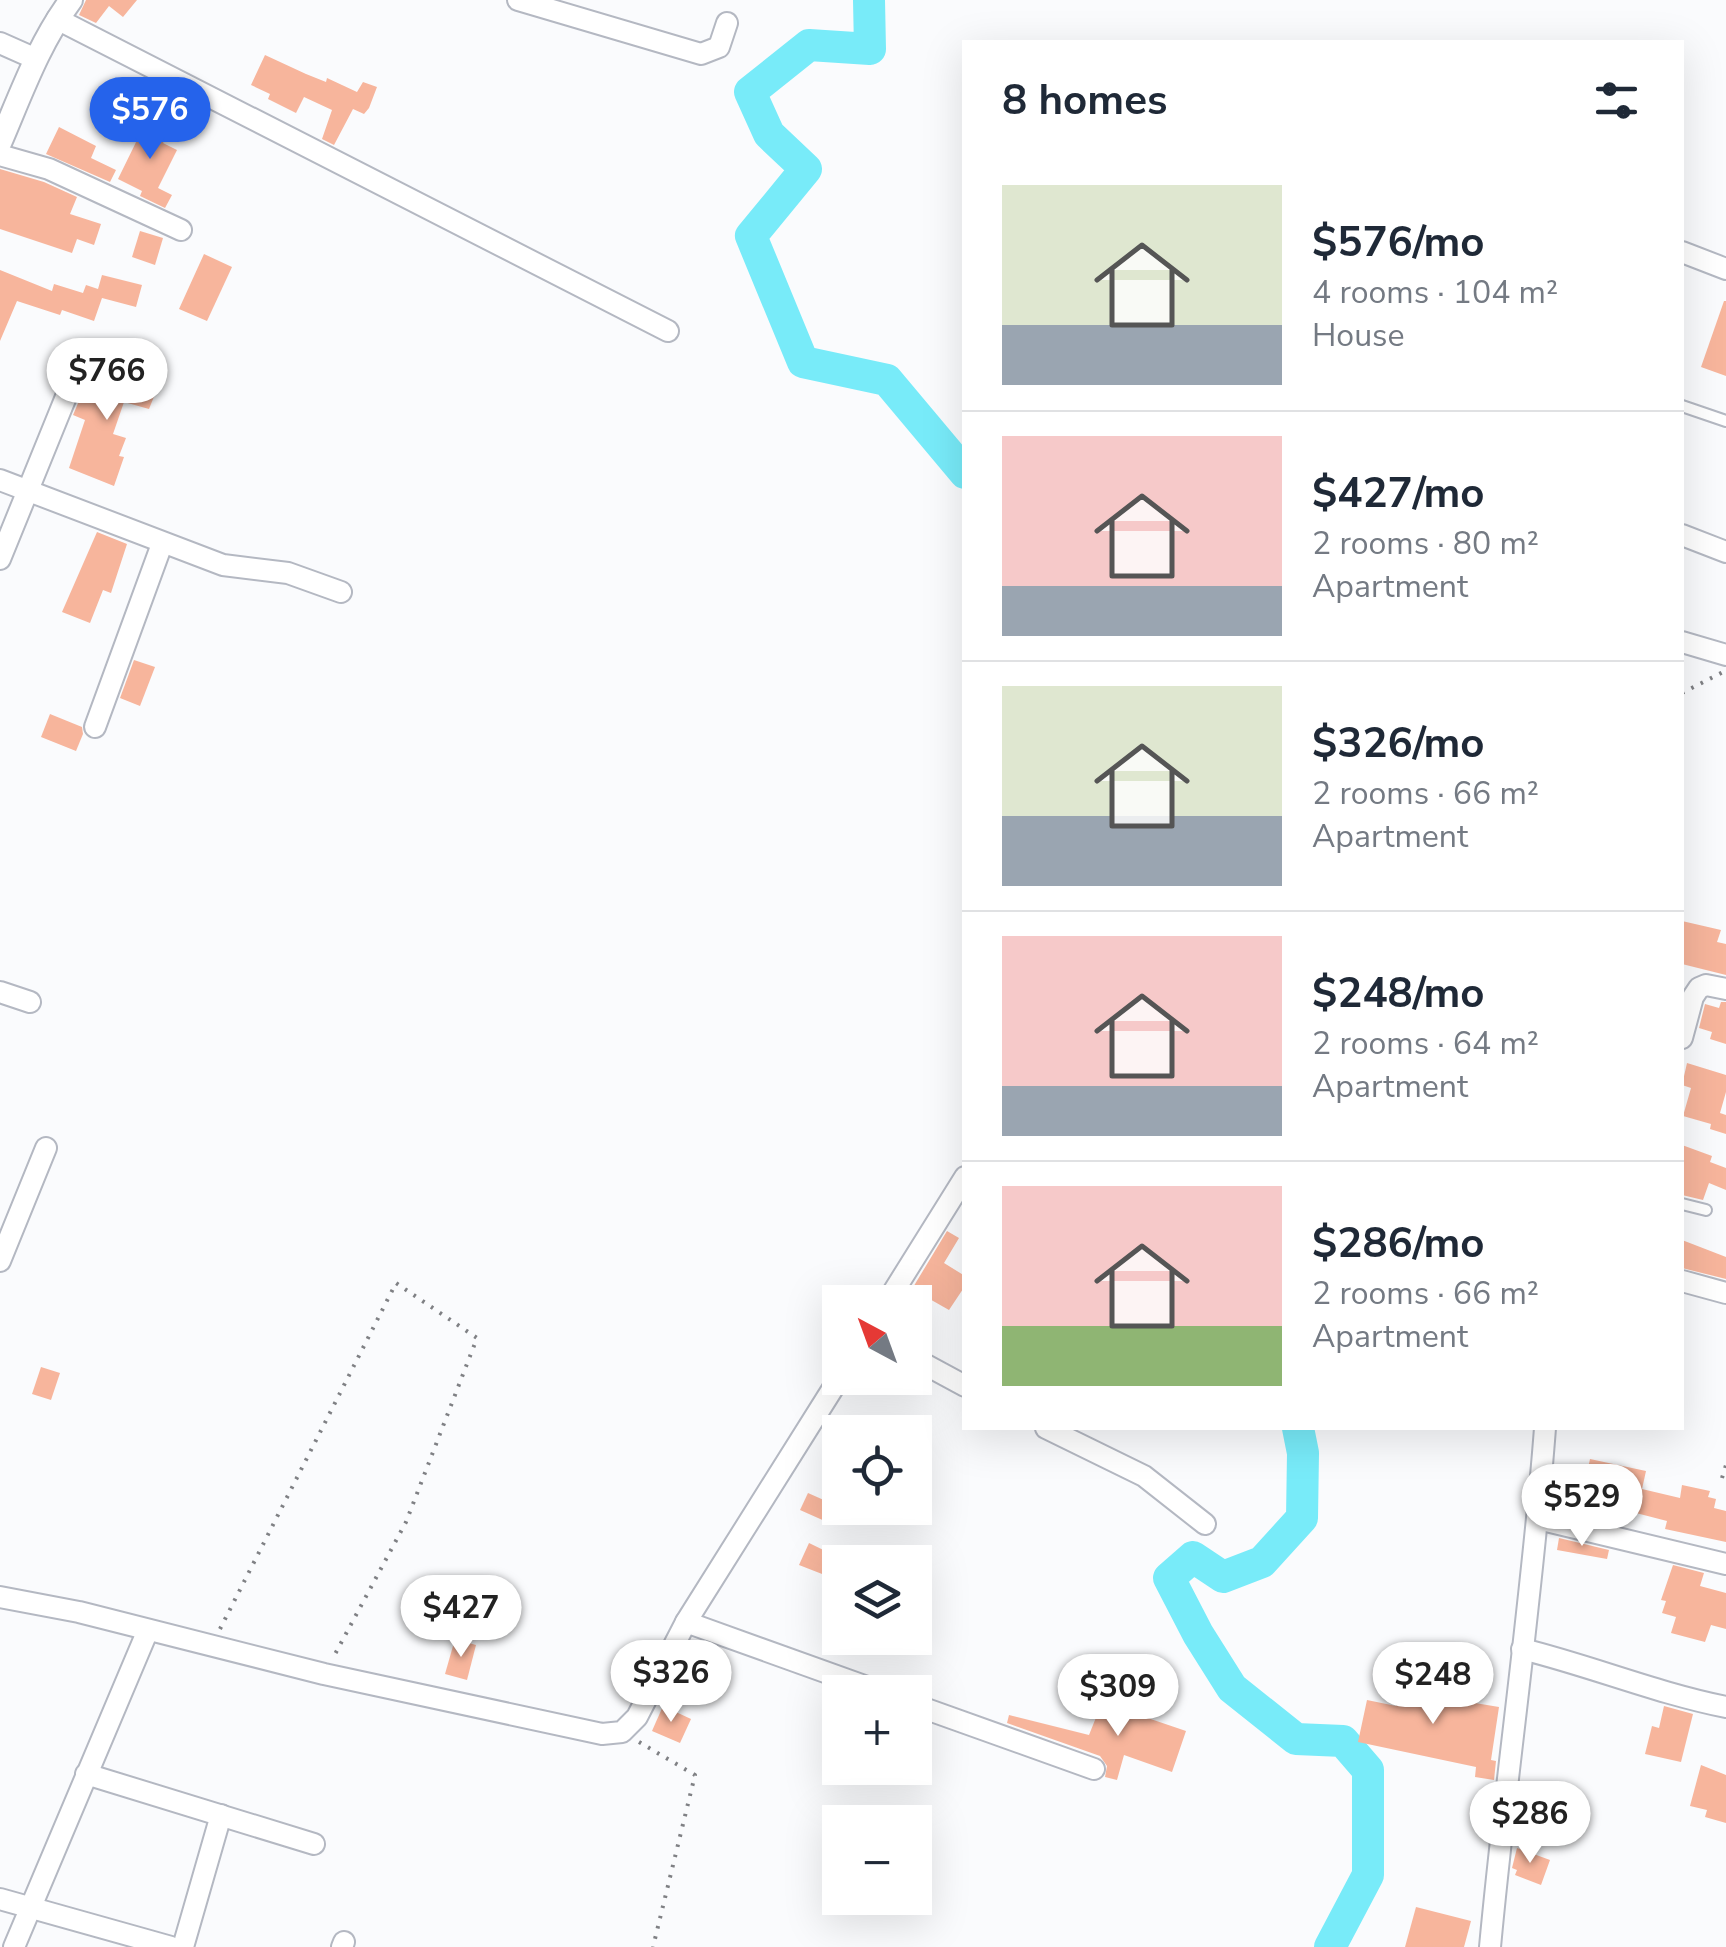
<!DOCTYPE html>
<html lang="en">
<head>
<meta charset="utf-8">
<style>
	:root { --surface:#fff; --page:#f6f6f7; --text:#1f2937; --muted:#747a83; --line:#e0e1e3; --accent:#2563eb }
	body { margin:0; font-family:"Nunito Sans",sans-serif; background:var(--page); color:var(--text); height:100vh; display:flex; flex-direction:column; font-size:38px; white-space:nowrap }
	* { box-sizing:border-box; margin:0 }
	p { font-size:32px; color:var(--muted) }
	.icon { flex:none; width:55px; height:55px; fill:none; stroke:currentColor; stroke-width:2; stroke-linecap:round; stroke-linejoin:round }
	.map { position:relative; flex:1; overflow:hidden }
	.side { position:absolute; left:962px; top:40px; width:722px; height:1390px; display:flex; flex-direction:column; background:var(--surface); border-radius:0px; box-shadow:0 10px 40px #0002 }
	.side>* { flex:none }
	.needle { width:65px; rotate:319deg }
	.tools { position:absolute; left:822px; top:1285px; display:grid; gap:20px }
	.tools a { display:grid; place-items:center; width:110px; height:110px; border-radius:0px; background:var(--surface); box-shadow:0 10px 40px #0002; font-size:50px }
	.price { position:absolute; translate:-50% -85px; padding:0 22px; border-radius:35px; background:#fff; color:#222; font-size:32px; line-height:65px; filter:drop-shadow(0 2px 5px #0008) }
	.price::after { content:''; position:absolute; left:50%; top:60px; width:30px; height:22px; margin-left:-15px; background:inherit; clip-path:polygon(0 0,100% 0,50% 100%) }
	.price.on { background:var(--accent); color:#fff }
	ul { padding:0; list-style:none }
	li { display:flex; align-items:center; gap:30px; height:250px; padding:0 40px }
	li+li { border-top:2px solid var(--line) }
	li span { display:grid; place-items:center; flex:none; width:280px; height:200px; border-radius:0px; color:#555 }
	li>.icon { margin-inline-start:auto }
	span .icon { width:120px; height:120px; fill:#fffc; stroke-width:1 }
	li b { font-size:42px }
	h2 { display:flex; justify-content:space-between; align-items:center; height:120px; padding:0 40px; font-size:42px }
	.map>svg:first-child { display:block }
</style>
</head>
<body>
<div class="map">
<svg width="1726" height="1947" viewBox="0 0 1726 1947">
	<rect width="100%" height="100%" fill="#fafbfd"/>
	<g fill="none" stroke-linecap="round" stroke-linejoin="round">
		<g stroke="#78ebf9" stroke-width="32">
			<path d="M 869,0 L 870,49 L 809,45 L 750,92 L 769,134 L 806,169 L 751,236 L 803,362 L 887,380 L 965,473"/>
			<path d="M 1298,1428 L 1303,1453 L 1302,1518 L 1262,1562 L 1223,1577 L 1193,1557 L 1169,1578 L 1198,1634 L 1232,1688 L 1296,1739 L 1343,1741 L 1368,1770 L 1368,1875 L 1330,1947"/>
		</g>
	</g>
	<g fill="#f7b59c">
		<path d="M 86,0 L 137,0 L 123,17 L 109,6 L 96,23 L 79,15 Z"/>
		<path d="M 265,55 L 306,74 L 326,82 L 327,78 L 357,92 L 363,82 L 377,87 L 369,108 L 364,114 L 353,109 L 334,145 L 322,139 L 332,110 L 304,97 L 296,113 L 268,99 L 270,94 L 251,85 Z"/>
		<path d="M 144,115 L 171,128 L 163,143 L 177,150 L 158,188 L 172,195 L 165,208 L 140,196 L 142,191 L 118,179 L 141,132 L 137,130 Z"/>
		<path d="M 59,127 L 96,146 L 91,158 L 116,170 L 110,182 L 46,154 Z"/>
		<path d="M 0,169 L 44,182 L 77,197 L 70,214 L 101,224 L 94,245 L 77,239 L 72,253 L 0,229 Z"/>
		<path d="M 140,231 L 163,238 L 155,265 L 132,257 Z"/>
		<path d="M 204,254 L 232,267 L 207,321 L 179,309 Z"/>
		<path d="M 0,270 L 52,291 L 54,284 L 83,293 L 86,285 L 98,289 L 102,275 L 142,285 L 136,307 L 102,298 L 94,321 L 62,310 L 60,315 L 17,301 L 0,341 Z"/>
		<path d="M 1724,301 L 1726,301 L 1726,376 L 1701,367 Z"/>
		<path d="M 98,368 L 159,384 L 149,409 L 124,402 L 113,434 L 126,438 L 119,456 L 124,457 L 114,486 L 69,468 L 85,420 L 73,415 L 82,394 L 86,396 Z"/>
		<path d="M 97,532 L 127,544 L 111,593 L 103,590 L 90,623 L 62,612 Z"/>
		<path d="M 134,660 L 155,667 L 140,706 L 120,698 Z"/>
		<path d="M 50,714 L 82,727 L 83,734 L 76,751 L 41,737 Z"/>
		<path d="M 1682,921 L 1721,930 L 1717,942 L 1726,944 L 1726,975 L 1682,964 Z"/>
		<path d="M 1721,1002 L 1726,1002 L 1726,1044 L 1710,1039 L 1712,1032 L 1699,1028 L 1705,1004 L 1719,1008 Z"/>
		<path d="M 1687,1063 L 1726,1075 L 1726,1092 L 1720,1113 L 1726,1115 L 1726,1134 L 1710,1129 L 1711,1124 L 1683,1116 L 1691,1088 L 1682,1085 Z"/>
		<path d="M 1682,1145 L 1712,1156 L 1710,1162 L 1726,1168 L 1726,1190 L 1709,1183 L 1703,1200 L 1682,1195 Z"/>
		<path d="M 947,1231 L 959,1238 L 944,1263 L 965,1276 L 965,1286 L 949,1310 L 912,1289 Z"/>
		<path d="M 1682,1240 L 1726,1257 L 1726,1279 L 1682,1268 Z"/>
		<path d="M 41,1367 L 60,1373 L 51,1400 L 32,1394 Z"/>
		<path d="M 1590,1459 L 1646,1471 L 1642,1489 L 1680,1498 L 1682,1485 L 1710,1491 L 1708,1497 L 1716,1499 L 1714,1508 L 1726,1511 L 1726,1542 L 1665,1529 L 1667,1521 L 1636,1513 L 1622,1512 L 1621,1516 L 1592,1510 L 1600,1476 L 1587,1473 Z"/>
		<path d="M 808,1493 L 835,1505 L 827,1522 L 800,1510 Z"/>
		<path d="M 1559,1538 L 1609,1550 L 1607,1559 L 1557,1550 Z"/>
		<path d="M 809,1543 L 840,1558 L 840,1581 L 799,1565 Z"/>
		<path d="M 1673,1565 L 1704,1573 L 1700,1586 L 1726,1593 L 1726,1629 L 1711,1625 L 1705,1642 L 1671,1633 L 1676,1617 L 1662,1613 L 1666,1601 L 1661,1600 Z"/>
		<path d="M 455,1639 L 476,1645 L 467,1680 L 445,1674 Z"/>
		<path d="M 1404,1668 L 1425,1672 L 1421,1694 L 1499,1707 L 1491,1760 L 1496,1761 L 1494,1780 L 1475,1777 L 1476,1767 L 1358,1742 L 1367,1700 L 1396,1706 Z"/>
		<path d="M 1101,1705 L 1129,1716 L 1130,1712 L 1186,1731 L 1172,1772 L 1124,1755 L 1117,1780 L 1105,1777 L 1107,1766 L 1100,1756 L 1007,1723 L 1009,1715 L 1089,1735 Z"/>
		<path d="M 663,1706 L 691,1719 L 680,1743 L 652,1731 Z"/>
		<path d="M 1664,1706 L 1693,1714 L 1681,1762 L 1645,1754 L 1652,1726 L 1659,1728 Z"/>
		<path d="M 1701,1765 L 1726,1775 L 1726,1823 L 1705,1817 L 1707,1810 L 1690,1806 Z"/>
		<path d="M 1517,1848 L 1550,1860 L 1541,1885 L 1515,1875 L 1517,1870 L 1512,1868 Z"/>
		<path d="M 1416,1907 L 1471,1921 L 1464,1947 L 1405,1947 Z"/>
	</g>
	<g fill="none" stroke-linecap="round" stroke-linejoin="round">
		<g stroke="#b4b8c2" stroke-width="14">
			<g id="service">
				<path d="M 1682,406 L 1726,421"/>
				<path d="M 1682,1204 L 1706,1210"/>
			</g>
		</g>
		<g stroke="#b4b8c2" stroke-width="24">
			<g id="minor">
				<path d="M 518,0 L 701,54 L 719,47 L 727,23"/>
				<path d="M 57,19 L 668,331"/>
				<path d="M 0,43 L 36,59"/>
				<path d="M 0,155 L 49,169 L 181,230"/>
				<path d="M 1682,252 L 1726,269"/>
				<path d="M 0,480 L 223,565 L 288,573 L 341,592"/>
				<path d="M 1682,535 L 1726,552"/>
				<path d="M 0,559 L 83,355"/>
				<path d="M 1682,642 L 1726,655"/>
				<path d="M 95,727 L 162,544"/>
				<path d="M 0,992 L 30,1002"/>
				<path d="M 1682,1038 L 1693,997 L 1699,988 L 1706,985 L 1726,989"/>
				<path d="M 0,1261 L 46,1148"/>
				<path d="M 1682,1281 L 1726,1293"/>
				<path d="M 887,1302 L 965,1177"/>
				<path d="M 915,1359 L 965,1386"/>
				<path d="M 1046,1428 L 1144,1476 L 1205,1524"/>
				<path d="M 1538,1519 L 1726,1564"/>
				<path d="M 0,1597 L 79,1612 L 324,1674 L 602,1734 L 622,1732 L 637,1717 L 686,1622 L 840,1377"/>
				<path d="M 686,1622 L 881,1692"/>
				<path d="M 1522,1649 C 1591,1666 1656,1693 1726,1707"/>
				<path d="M 915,1705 L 1094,1769"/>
				<path d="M 86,1774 L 314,1844"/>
				<path d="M 0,1899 L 171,1947"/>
				<path d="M 14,1947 L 148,1630"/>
				<path d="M 183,1947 L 221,1815"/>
				<path d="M 342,1947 L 344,1942"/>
				<path d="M 1490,1947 C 1506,1774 1532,1601 1545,1428"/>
			</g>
		</g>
		<g stroke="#b4b8c2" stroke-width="26">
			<path id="tertiary" d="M 0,143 C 21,94 39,43 71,0"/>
		</g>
		<g stroke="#7f8084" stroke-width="4" stroke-dasharray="2.5 8" stroke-linecap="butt">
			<path d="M 1682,693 L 1723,672"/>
			<path d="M 1722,1478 L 1726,1465"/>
			<path d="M 220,1629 L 396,1283 L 477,1338 L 406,1522 L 334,1656"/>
			<path d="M 639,1742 L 695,1775 L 653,1947"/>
		</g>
		<use href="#service" stroke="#fff" stroke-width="10"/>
		<use href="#minor" stroke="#fff" stroke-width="20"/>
		<use href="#tertiary" stroke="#fff" stroke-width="22"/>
	</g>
</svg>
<div class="tools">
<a><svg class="needle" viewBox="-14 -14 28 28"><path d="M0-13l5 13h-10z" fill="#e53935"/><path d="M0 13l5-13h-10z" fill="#747a83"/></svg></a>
<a><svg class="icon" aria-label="locate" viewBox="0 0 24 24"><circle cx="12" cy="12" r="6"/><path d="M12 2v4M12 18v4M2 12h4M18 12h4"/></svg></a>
<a><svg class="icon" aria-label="layers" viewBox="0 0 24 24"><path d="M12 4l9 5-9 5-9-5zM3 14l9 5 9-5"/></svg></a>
<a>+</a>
<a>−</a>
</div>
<b class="price on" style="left:150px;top:162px">$576</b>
<b class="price" style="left:107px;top:423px">$766</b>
<b class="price" style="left:1582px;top:1549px">$529</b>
<b class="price" style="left:461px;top:1660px">$427</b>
<b class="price" style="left:671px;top:1725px">$326</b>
<b class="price" style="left:1433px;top:1727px">$248</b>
<b class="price" style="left:1118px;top:1739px">$309</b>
<b class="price" style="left:1530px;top:1866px">$286</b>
<section class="side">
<h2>8 homes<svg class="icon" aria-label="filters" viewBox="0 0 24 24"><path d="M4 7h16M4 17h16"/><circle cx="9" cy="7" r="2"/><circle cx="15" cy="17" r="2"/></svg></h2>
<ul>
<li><span style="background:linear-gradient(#dfe7d0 70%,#9aa5b1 0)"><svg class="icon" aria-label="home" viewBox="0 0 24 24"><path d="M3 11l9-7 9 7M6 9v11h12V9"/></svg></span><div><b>$576/mo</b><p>4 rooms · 104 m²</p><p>House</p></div></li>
<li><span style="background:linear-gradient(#f6c9c9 75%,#9aa5b1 0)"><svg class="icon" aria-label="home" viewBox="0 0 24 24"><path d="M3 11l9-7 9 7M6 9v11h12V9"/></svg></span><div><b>$427/mo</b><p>2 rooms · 80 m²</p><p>Apartment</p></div></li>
<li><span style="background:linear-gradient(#dfe7d0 65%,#9aa5b1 0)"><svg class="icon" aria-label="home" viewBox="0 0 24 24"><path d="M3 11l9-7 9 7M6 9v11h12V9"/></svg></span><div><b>$326/mo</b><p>2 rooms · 66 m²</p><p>Apartment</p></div></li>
<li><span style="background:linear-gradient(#f6c9c9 75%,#9aa5b1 0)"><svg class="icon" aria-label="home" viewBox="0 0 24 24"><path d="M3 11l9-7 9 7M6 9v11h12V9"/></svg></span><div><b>$248/mo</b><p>2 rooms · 64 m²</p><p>Apartment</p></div></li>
<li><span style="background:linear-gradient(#f6c9c9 70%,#8fb573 0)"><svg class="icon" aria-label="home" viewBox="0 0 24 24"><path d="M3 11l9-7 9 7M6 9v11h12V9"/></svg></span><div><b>$286/mo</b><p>2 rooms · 66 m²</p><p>Apartment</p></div></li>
</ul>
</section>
</div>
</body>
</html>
